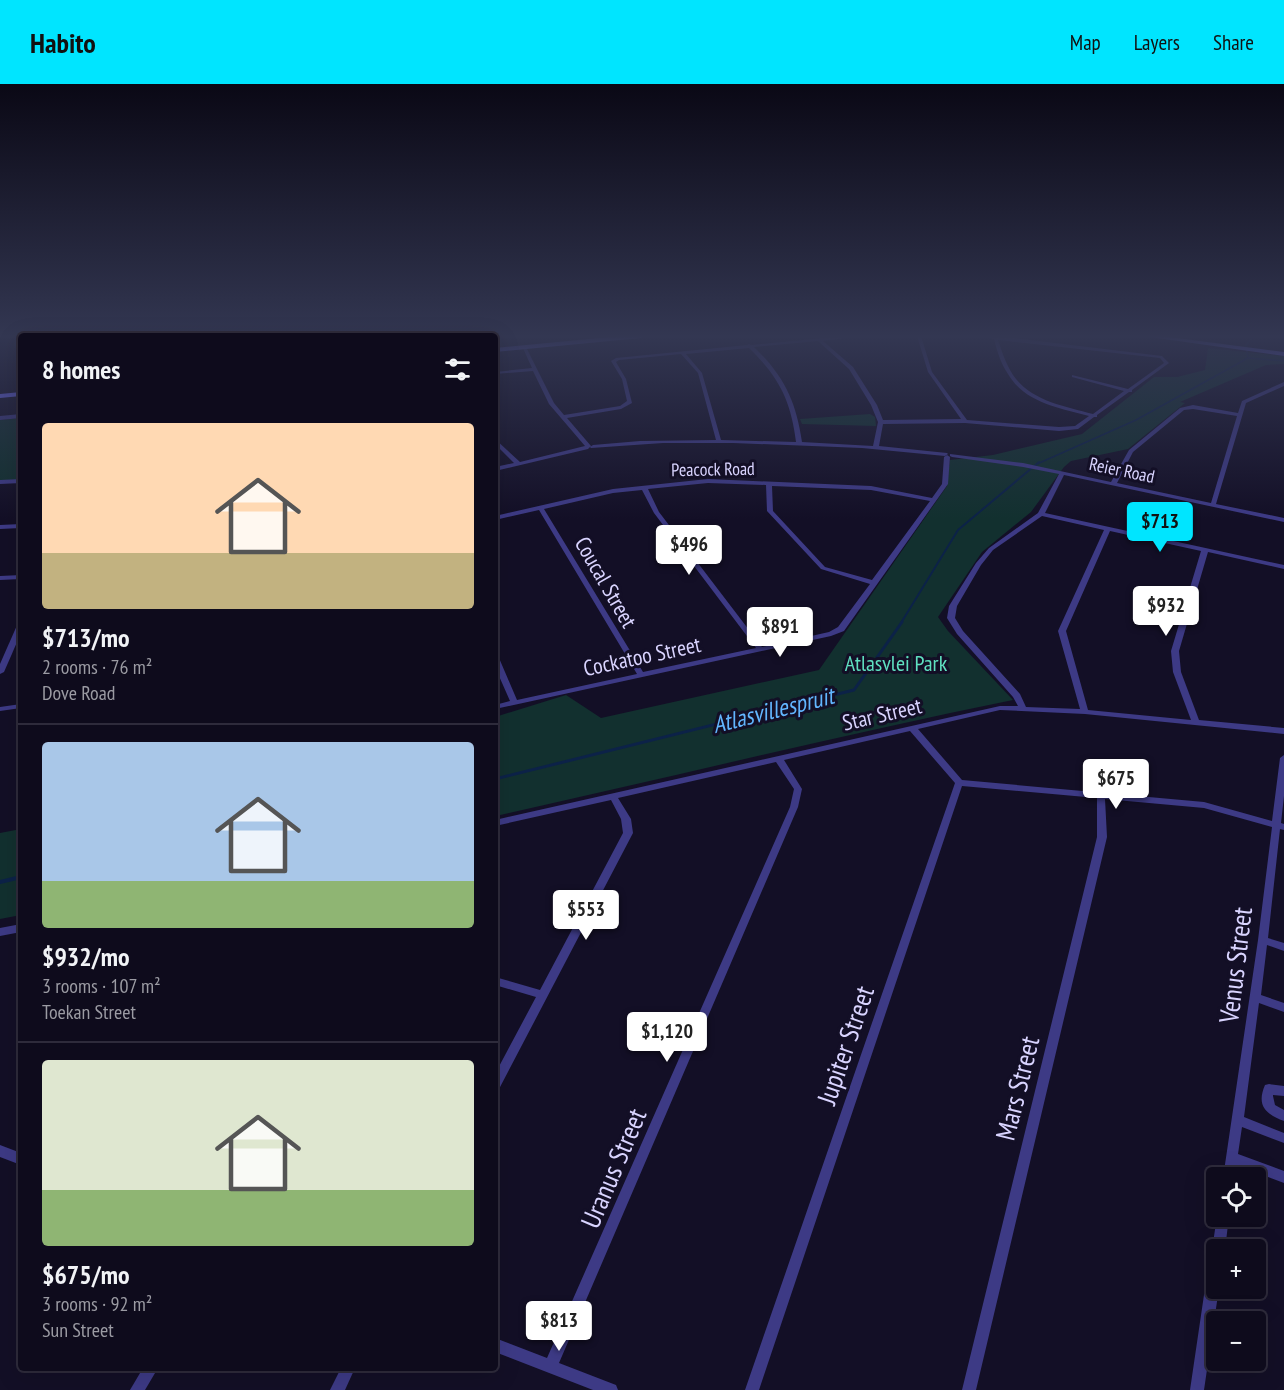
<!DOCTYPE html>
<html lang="en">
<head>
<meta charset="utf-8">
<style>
	:root { --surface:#0e0b1c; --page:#171425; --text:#f1f3f6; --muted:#9b9ba3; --line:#2e2b3b; --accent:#00e5ff }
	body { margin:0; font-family:"PT Sans Narrow",sans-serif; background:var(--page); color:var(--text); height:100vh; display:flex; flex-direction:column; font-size:22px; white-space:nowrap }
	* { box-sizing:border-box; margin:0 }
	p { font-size:20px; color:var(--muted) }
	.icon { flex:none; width:33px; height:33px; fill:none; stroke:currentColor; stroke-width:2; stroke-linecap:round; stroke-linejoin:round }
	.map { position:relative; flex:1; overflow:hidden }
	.details { position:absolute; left:18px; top:249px; width:480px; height:1038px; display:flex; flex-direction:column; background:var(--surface); border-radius:6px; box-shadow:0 6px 24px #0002,0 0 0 2px var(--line) }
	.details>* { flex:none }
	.buttons { position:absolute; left:1206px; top:1083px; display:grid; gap:12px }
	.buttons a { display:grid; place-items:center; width:60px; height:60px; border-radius:6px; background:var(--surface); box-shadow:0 6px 24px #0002,0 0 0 2px var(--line); font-size:30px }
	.price { position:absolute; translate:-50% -51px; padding:0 14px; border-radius:6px; background:#fff; color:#222; font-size:20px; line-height:39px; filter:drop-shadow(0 2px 3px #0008) }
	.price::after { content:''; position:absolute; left:50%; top:36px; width:18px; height:14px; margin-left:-9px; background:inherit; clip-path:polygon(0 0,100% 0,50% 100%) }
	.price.selected { background:var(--accent); color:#111 }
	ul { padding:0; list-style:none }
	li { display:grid; align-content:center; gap:12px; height:318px; padding:0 24px }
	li+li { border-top:2px solid var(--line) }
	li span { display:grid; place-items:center; height:186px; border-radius:6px; color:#555 }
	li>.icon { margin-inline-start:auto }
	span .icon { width:108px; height:108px; fill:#fffc; stroke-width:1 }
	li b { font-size:26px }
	h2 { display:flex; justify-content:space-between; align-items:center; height:72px; padding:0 24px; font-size:26px }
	header { display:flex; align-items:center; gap:36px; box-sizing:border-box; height:84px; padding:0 30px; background:var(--accent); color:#111 }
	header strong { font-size:28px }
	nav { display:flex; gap:33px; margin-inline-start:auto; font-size:21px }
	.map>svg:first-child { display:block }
</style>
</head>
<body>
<header>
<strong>Habito</strong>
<nav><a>Map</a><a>Layers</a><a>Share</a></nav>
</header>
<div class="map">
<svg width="1284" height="1306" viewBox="0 0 1284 1306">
	<rect width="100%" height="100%" fill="#130f26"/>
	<g fill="#12302f">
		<path d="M 1208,264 L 1284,272 L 1284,280 L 1266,281 L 1180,318 L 1185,319 L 1128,365 L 1071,377 L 1064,383 L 1031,428 L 982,468 L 938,533 L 948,547 L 1013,616 C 840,651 668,694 495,732 L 495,633 L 566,611 L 601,634 L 819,586 L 947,402 L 950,376 L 993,371 L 1082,350 L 1154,293 L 1177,293 L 1205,286 Z"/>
		<path d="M 870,330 L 875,333 L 876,342 L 802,340 L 800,335 Z"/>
		<path d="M 21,334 L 21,396 L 0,397 L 0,336 Z"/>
		<path d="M 21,745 L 21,831 L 0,835 L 0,749 Z"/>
	</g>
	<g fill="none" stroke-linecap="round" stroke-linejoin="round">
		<g stroke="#0c2248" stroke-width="1.5">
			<path d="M 1248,274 L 1284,277"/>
			<path d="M 1248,274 L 1246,261 L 1254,252"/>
			<path d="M 1037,380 L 1136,336 L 1248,274"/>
		</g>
		<path stroke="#0c2248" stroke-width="2" d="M 901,539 L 958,446 L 1039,378"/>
		<path stroke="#0c2248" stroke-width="3" d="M 495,695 L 854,606 L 902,538"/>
		<path stroke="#0c2248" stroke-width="4" d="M 0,798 L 21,793"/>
		<g fill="#3d3a85" fill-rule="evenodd">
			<path d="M 843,252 L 860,252 L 823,257 L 853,283 L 877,321 L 883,336 L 961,335 L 928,288 L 917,252 L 921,252 L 932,288 L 967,336 L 1059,343 L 1075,342 L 1089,332 C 1060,324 1025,319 1008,290 C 1001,280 997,267 994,255 L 972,252 L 997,252 L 1162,272 L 1169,279 L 1132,306 L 1132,308 L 1129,308 L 1097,331 L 1097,333 L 1094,333 L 1078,345 L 1059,347 L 965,339 L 883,340 L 879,362 L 947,369 L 948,370 L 945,372 L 862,364 L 733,359 L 663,359 L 591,364 L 590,363 L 593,361 L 640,357 L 716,356 L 698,289 L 681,270 L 619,276 L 616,278 L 626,295 L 632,319 L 621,325 L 567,334 L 591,362 L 588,365 L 495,387 L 495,383 L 514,379 L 495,360 L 495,355 L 520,378 L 585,362 L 549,320 L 533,287 L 495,290 L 495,288 L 532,284 L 522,262 L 526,263 L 554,319 L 564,331 L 620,322 L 627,317 L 622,295 L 611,277 L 616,274 L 747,261 L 749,260 L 751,261 ZM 998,256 L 1160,274 L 1164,279 L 1128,305 L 1072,291 L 1072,293 L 1124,307 L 1093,330 C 1064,322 1031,317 1013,291 C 1006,280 1002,268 998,256 ZM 818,257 L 849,285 L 871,321 L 878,338 L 873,362 L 802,358 C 796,317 784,292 754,263 ZM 749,264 C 779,293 791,317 796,358 L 721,356 L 702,289 L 686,270 Z"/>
			<path d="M 1284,298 L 1284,302 L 1246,319 L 1216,420 L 1284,434 L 1284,438 L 1064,391 L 1045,429 L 1284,481 L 1284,485 L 1208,468 L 1179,567 L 1181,588 L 1199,636 L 1284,644 L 1284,650 L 1085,630 L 1000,626 L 918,645 L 962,696 L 1204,718 L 1272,737 L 1280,674 L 1284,671 L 1284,712 L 1281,739 L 1284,740 L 1284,746 L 1280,745 L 1268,854 L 1284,859 L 1284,867 L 1267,861 L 1261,911 L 1284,919 L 1284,928 L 1259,919 L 1244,1033 L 1284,1049 L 1284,1059 L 1242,1043 L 1238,1070 L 1284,1087 L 1284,1099 L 1237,1081 L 1235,1094 L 1223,1094 L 1258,856 L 1272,743 L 1204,724 L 1105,715 L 1107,753 L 976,1306 L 962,1306 L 1097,753 L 1097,714 L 962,702 L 759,1306 L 745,1306 L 955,699 L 910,647 L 784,676 L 802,705 L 798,723 L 559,1279 L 616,1301 L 618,1306 L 593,1306 L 495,1268 L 495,1254 L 547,1274 L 790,723 L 794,705 L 776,678 L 618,714 L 631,735 L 633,749 L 499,1005 L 495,1006 L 495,990 L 536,913 L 495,901 L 495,893 L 540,906 L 623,749 L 621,735 L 611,716 L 495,742 L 495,736 L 1000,622 L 1018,622 L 1013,613 L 957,550 L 947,534 L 949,522 L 976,479 L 989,464 L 1038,429 L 1059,390 L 1023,383 L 952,373 L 950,372 L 950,370 L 1023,379 L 1111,398 L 1129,366 L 1180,324 L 1193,321 L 1238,329 L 1242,317 ZM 1193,325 L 1237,332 L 1211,419 L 1117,399 L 1133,368 L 1184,326 ZM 1042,432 L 1104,446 L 1058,547 L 1080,625 L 1026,623 L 1020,610 L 963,547 L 955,534 L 957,522 L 981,481 L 993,466 ZM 1110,447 L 1201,467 L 1171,567 L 1173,588 L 1191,636 L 1088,626 L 1066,547 Z"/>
			<path d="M 21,330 L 21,334 L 0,336 L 0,332 Z"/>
			<path d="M 947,371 L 950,373 L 948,400 L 844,547 L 831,552 L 495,625 L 495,621 L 510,617 L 495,583 L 495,572 L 499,574 L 517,616 L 637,590 L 539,426 L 495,436 L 495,432 L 613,405 L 708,395 L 871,402 L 932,414 L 942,400 L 944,373 ZM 708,399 L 766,401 L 767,427 L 821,485 L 870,500 L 838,543 L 829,548 L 762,563 L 659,428 L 648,405 ZM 772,402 L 871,406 L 930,417 L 872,496 L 825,483 L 773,427 ZM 642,406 L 654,429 L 756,564 L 643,588 L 544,425 L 613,409 Z"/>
			<path d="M 21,395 L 21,399 L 0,400 L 0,396 Z"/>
			<path d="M 21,440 L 21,444 L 0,445 L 0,441 Z"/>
			<path d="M 21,491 L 21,495 L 0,496 L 0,492 Z"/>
			<path d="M 18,539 L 21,539 L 21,549 L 4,588 L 0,590 L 0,580 Z"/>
			<path d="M 21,620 L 21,624 L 0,627 L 0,623 Z"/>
			<path d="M 21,840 L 21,848 L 0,852 L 0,844 Z"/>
			<path d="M 1269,1000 L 1284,1002 L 1284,1012 L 1273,1011 L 1273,1012 L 1275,1021 L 1284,1026 L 1284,1037 C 1266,1030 1256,1022 1265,1001 Z"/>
			<path d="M 0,1061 L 21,1069 L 21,1081 L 0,1073 Z"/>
			<path d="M 1217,1132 L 1229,1132 L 1225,1166 L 1216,1166 L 1216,1204 L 1219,1204 L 1204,1306 L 1190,1306 L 1209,1177 L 1211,1172 L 1215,1171 L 1212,1166 Z"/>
			<path d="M 143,1284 L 158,1284 L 145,1306 L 130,1306 Z"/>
			<path d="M 341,1284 L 355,1284 L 345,1306 L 330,1306 Z"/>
		</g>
		<g fill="#6f6bff" fill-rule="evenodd">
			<path d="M 620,252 L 644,252 L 641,254 L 495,268 L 495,264 Z"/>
			<path d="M 1143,252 L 1162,252 L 1284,268 L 1284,272 Z"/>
			<path d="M 21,308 L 21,312 L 0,314 L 0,310 Z"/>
		</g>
	</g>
	<linearGradient id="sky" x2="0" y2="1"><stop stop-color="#0a0815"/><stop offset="0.58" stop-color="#333752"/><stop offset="1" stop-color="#333752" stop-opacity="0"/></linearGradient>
	<rect width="1284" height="435" fill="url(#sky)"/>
	<g text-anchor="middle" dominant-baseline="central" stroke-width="6" stroke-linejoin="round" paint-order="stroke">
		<g font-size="18" fill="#d9d4ff" stroke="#130f26">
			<text transform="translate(713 385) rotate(-1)">Peacock Road</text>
			<text transform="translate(1122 386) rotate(12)">Reier Road</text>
		</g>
		<g font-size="22" fill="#d9d4ff" stroke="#130f26">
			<text transform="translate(606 498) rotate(60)">Coucal Street</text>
			<text transform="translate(642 572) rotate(-12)">Cockatoo Street</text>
			<text transform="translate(882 630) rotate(-13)">Star Street</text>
		</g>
		<g font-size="22" fill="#5fe0c0" stroke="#130f26">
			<text x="896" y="579">Atlasvlei Park</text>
		</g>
		<g font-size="24" font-style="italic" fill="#62b6ff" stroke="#130f26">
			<text transform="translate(773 626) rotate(-14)">Atlasvillespruit</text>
		</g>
		<g font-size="27" fill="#d9d4ff" stroke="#130f26">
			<text transform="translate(1235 881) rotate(-83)">Venus Street</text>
			<text transform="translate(845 961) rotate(-71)">Jupiter Street</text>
			<text transform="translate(1017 1004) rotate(-76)">Mars Street</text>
			<text transform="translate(613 1084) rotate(-67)">Uranus Street</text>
		</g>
	</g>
</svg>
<div class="buttons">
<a><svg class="icon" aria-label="locate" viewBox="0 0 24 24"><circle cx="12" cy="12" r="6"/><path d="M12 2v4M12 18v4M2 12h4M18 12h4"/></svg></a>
<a>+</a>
<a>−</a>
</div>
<b class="price selected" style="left:1160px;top:469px">$713</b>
<b class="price" style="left:689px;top:492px">$496</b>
<b class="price" style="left:1166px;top:553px">$932</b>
<b class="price" style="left:780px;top:574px">$891</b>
<b class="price" style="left:1116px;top:726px">$675</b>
<b class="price" style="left:586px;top:857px">$553</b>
<b class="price" style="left:667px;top:979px">$1,120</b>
<b class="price" style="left:559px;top:1268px">$813</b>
<section class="details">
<h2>8 homes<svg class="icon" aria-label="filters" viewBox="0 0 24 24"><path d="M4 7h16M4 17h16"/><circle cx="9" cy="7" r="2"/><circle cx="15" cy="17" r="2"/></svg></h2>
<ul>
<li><span style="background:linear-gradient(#ffd9b3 70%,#c2b280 0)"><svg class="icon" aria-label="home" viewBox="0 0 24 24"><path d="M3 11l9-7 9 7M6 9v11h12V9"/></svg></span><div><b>$713/mo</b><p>2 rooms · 76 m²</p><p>Dove Road</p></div></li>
<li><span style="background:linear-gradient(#a9c7e8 75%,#8fb573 0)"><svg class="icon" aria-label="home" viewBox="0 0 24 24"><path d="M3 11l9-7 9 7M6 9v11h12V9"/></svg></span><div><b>$932/mo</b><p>3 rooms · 107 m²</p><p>Toekan Street</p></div></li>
<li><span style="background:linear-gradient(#dfe7d0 70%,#8fb573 0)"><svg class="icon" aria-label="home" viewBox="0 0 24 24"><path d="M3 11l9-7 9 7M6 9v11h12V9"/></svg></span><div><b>$675/mo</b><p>3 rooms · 92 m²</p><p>Sun Street</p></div></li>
</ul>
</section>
</div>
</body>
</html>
